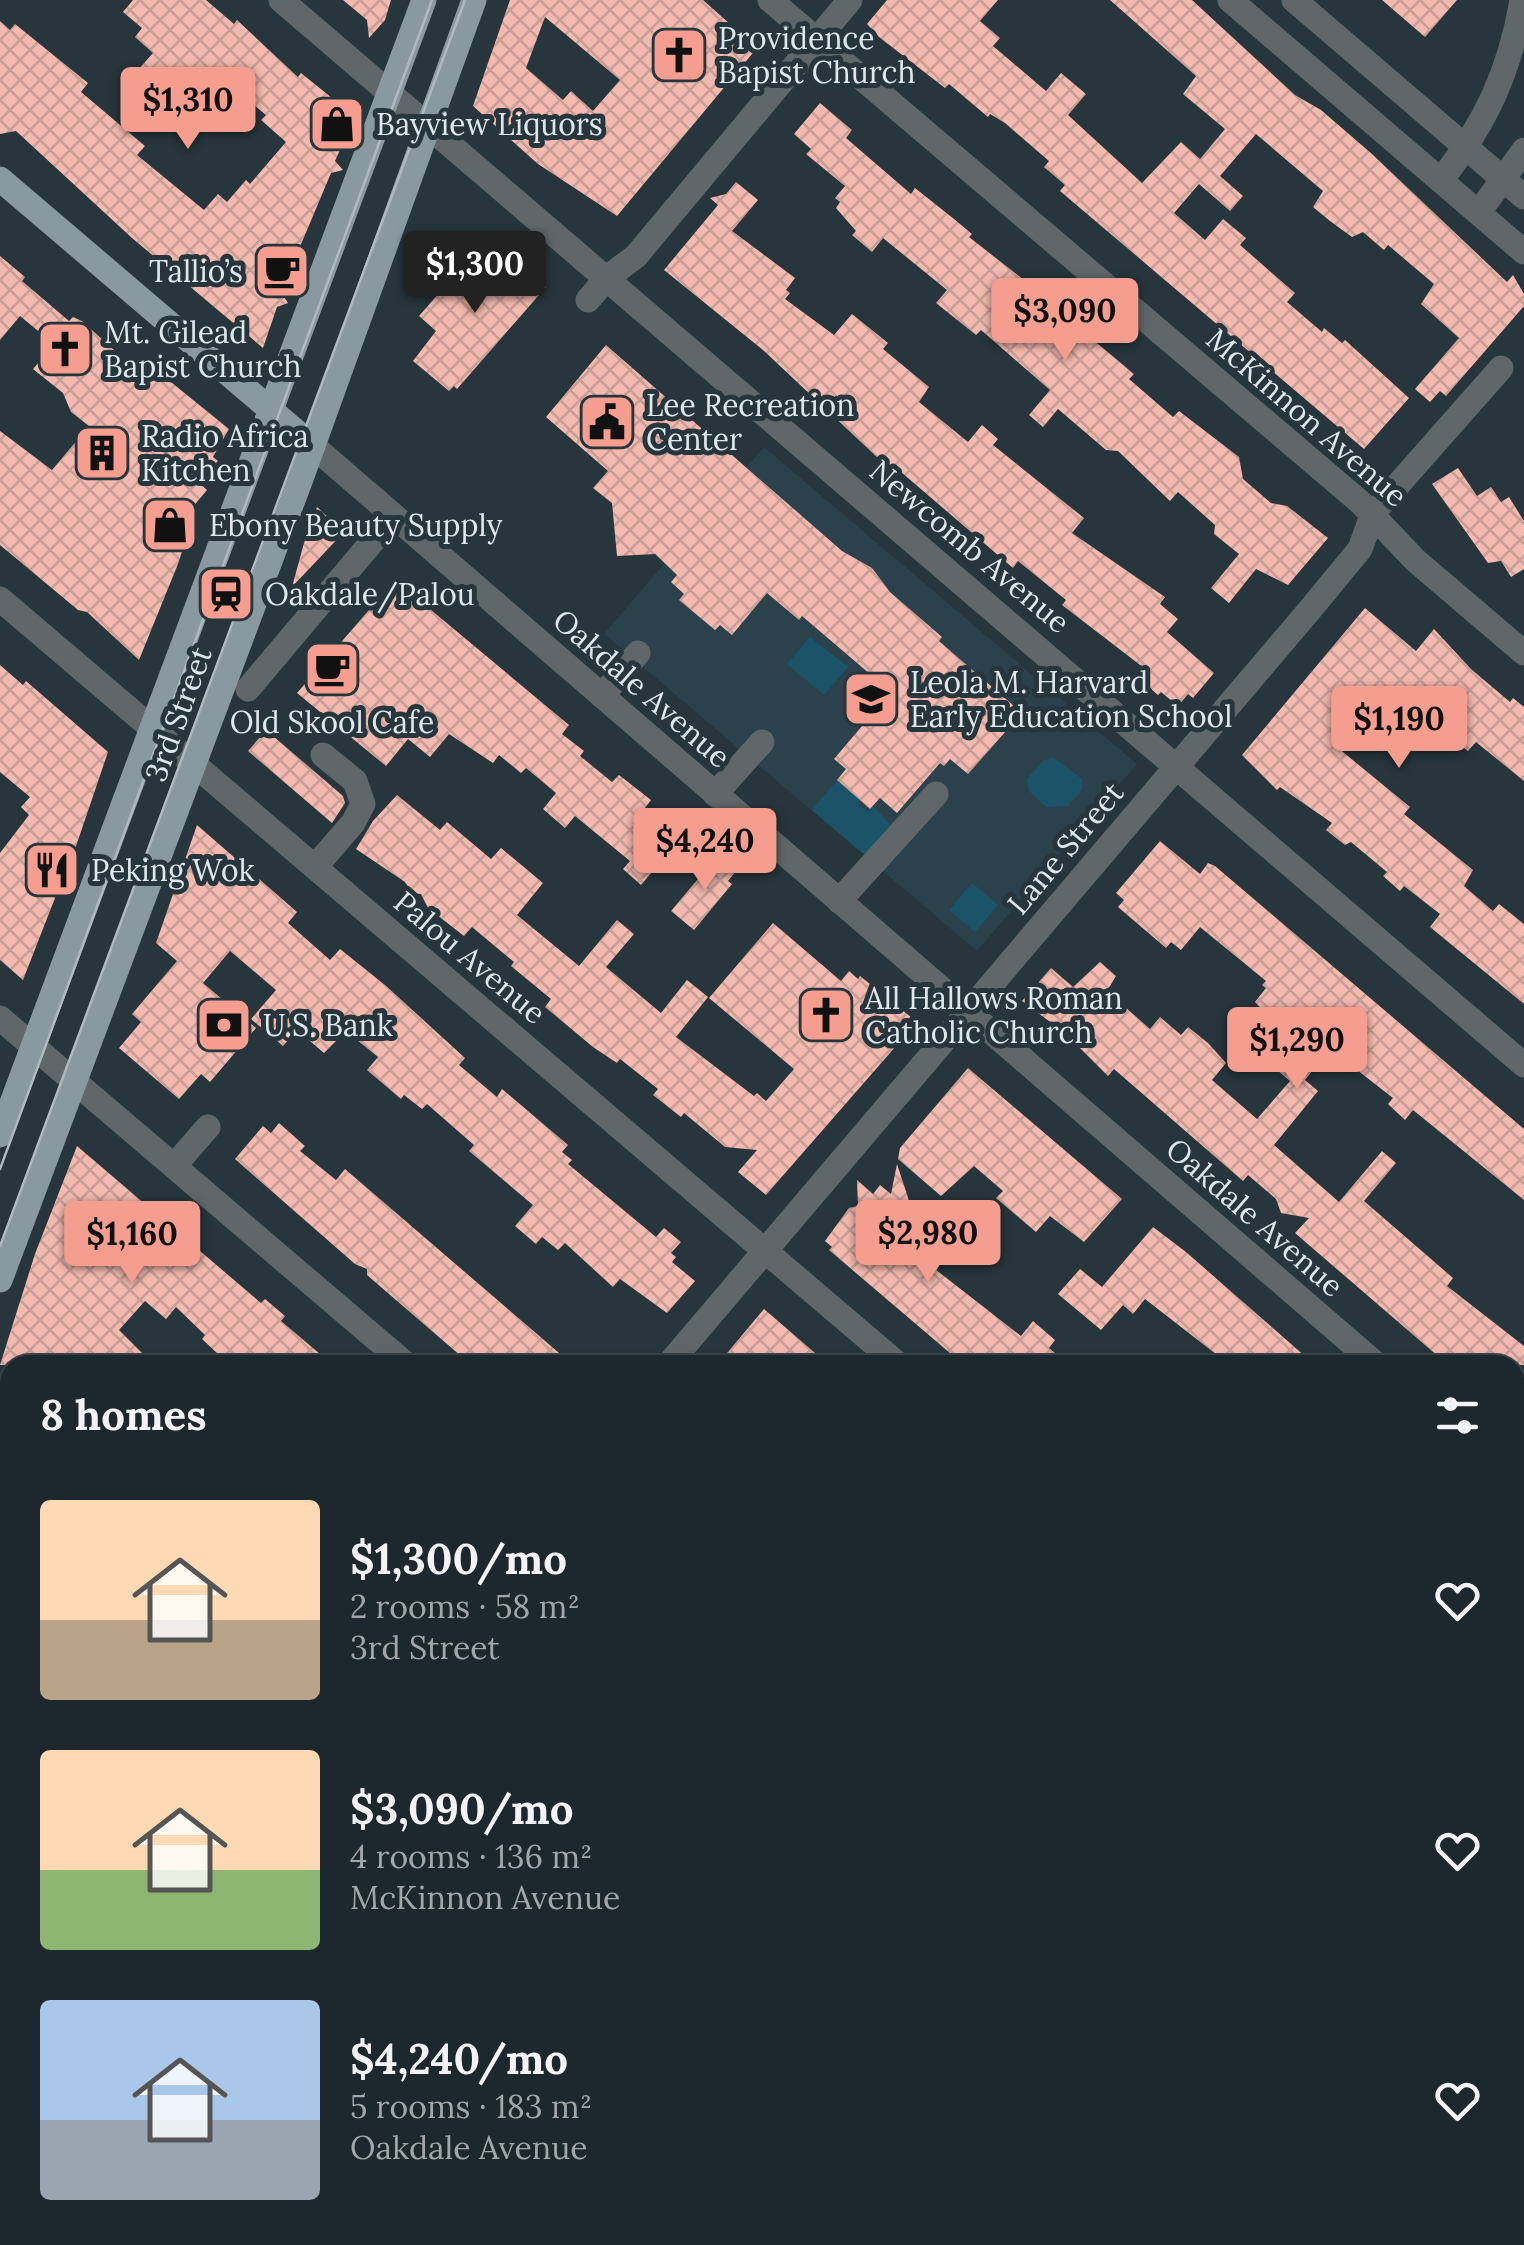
<!DOCTYPE html>
<html lang="en">
<head>
<meta charset="utf-8">
<style>
	:root { --surface:#1c282d; --page:#293439; --text:#f1f3f6; --muted:#a0a6aa; --line:#3a4449; --accent:#f59d8e }
	body { margin:0; font-family:Lora,serif; background:var(--page); color:var(--text); height:100vh; display:flex; flex-direction:column; font-size:38px; white-space:nowrap }
	* { box-sizing:border-box; margin:0 }
	p { font-size:32px; color:var(--muted) }
	.icon { flex:none; width:55px; height:55px; fill:none; stroke:currentColor; stroke-width:2; stroke-linecap:round; stroke-linejoin:round }
	.map { position:relative; flex:1; overflow:hidden }
	.side { position:absolute; left:0px; top:1355px; width:1525px; height:890px; display:flex; flex-direction:column; background:var(--surface); border-radius:30px 30px 0 0; box-shadow:0 5px 15px #0003,0 0 0 2px var(--line) }
	.side>* { flex:none }
	.price { position:absolute; translate:-50% -85px; padding:0 22px; border-radius:10px; background:var(--accent); color:#111; font-size:32px; line-height:65px; filter:drop-shadow(0 2px 5px #0008) }
	.price::after { content:''; position:absolute; left:50%; top:60px; width:30px; height:22px; margin-left:-15px; background:inherit; clip-path:polygon(0 0,100% 0,50% 100%) }
	.price.selected { background:#222; color:#fff }
	ul { padding:0; list-style:none }
	li { display:flex; align-items:center; gap:30px; height:250px; padding:0 40px }
	li span { display:grid; place-items:center; flex:none; width:280px; height:200px; border-radius:10px; color:#555 }
	li>.icon { margin-inline-start:auto }
	span .icon { width:120px; height:120px; fill:#fffc; stroke-width:1 }
	li b { font-size:42px }
	h2 { display:flex; justify-content:space-between; align-items:center; height:120px; padding:0 40px; font-size:42px }
	.map>svg:first-child { display:block }
</style>
</head>
<body>
<div class="map">
<svg width="1524" height="2245" viewBox="0 0 1524 2245">
	<defs>
		<pattern id="building-cross-hatch" width="8" height="8" patternUnits="userSpaceOnUse" patternTransform="scale(2.5)"><rect width="8" height="8" fill="#f4baaf"/><path d="M0 0l8 8M0 8l8-8" fill="none" stroke="#c89d95"/></pattern>
	</defs>
	<rect width="100%" height="100%" fill="#26363c"/>
	<path fill="#2b414b" d="M 764,447 L 1137,764 L 977,951 L 604,634 Z"/>
	<g fill="#1b5469">
		<path d="M 810,637 L 848,667 L 824,695 L 787,664 Z"/>
		<path d="M 1053,757 L 1082,779 L 1082,790 L 1068,806 L 1046,807 L 1029,791 L 1027,779 L 1043,761 Z"/>
		<path d="M 837,780 L 860,800 L 858,804 L 867,812 L 873,806 L 897,832 L 872,861 L 812,810 Z"/>
		<path d="M 972,883 L 998,905 L 975,932 L 949,910 Z"/>
	</g>
	<g fill="url(#building-cross-hatch)" fill-rule="evenodd">
		<path d="M 133,0 L 206,0 L 234,24 L 237,20 L 298,77 L 301,73 L 358,119 L 341,130 L 344,141 L 335,161 L 343,170 L 331,173 L 281,292 L 288,303 L 277,307 L 263,348 L 132,238 L 16,131 L 0,134 L 0,21 L 10,30 L 15,24 L 88,83 L 81,92 L 145,146 L 137,155 L 204,210 L 218,194 L 227,202 L 246,180 L 250,184 L 286,142 L 261,120 L 266,115 L 235,89 L 214,105 L 185,80 L 161,108 L 129,80 L 153,53 L 135,37 L 142,28 L 123,12 Z"/>
		<path d="M 343,0 L 391,0 L 385,20 L 369,38 L 367,20 Z"/>
		<path d="M 510,0 L 703,0 L 757,48 L 617,216 L 538,164 L 473,106 ZM 545,17 L 620,80 L 593,111 L 571,91 L 563,100 L 526,68 Z"/>
		<path d="M 887,0 L 998,0 L 980,21 L 1000,38 L 993,46 L 1046,91 L 1061,73 L 1086,94 L 1068,115 L 1142,183 L 1181,142 L 1200,159 L 1225,129 L 1183,94 L 1196,76 L 1110,0 L 1192,0 L 1295,95 L 1321,110 L 1372,154 L 1507,282 L 1513,275 L 1524,294 L 1524,306 L 1446,396 L 1440,391 L 1430,402 L 1415,389 L 1459,338 L 1421,304 L 1434,284 L 1388,245 L 1384,250 L 1363,232 L 1352,237 L 1330,221 L 1313,207 L 1323,191 L 1256,134 L 1220,176 L 1243,196 L 1230,211 L 1199,184 L 1174,213 L 1205,240 L 1223,219 L 1246,238 L 1240,245 L 1295,293 L 1287,302 L 1322,332 L 1324,328 L 1342,343 L 1345,340 L 1409,398 L 1364,449 L 1060,191 L 1065,185 L 1044,167 L 1049,161 L 1005,123 L 990,114 L 988,117 L 949,84 L 945,88 L 879,37 L 867,24 Z"/>
		<path d="M 1382,0 L 1457,0 L 1425,37 Z"/>
		<path d="M 820,103 L 852,130 L 846,138 L 911,194 L 915,188 L 954,219 L 972,234 L 969,237 L 1070,316 L 1068,319 L 1134,374 L 1129,379 L 1173,417 L 1179,411 L 1239,457 L 1243,479 L 1271,503 L 1287,506 L 1328,538 L 1288,585 L 1256,569 L 1229,603 L 1211,588 L 1239,554 L 1214,534 L 1215,525 L 1178,492 L 1170,501 L 1118,451 L 1106,450 L 1058,409 L 1043,427 L 1029,415 L 1050,390 L 981,330 L 976,335 L 936,303 L 947,290 L 883,238 L 872,252 L 852,235 L 856,231 L 836,208 L 840,202 L 835,198 L 845,186 L 806,154 L 811,149 L 794,134 Z"/>
		<path d="M 736,182 L 758,200 L 732,231 L 795,278 L 786,290 L 790,293 L 785,299 L 834,335 L 852,314 L 888,343 L 883,349 L 929,387 L 919,402 L 968,442 L 982,425 L 998,439 L 993,445 L 1084,518 L 1072,533 L 1165,597 L 1160,604 L 1178,619 L 1167,632 L 1214,673 L 1193,698 L 1188,694 L 1178,706 L 1161,692 L 1158,695 L 1137,677 L 1144,668 L 1062,605 L 1066,600 L 1018,561 L 1013,568 L 901,472 L 879,459 L 763,350 L 664,270 L 718,205 L 710,198 L 726,194 Z"/>
		<path d="M 477,250 L 491,263 L 502,250 L 546,287 L 457,389 L 454,386 L 449,391 L 413,361 L 436,331 L 419,316 Z"/>
		<path d="M 0,256 L 25,277 L 22,281 L 69,321 L 73,317 L 82,321 L 136,370 L 141,365 L 152,375 L 156,370 L 229,429 L 213,457 L 218,461 L 199,483 L 207,490 L 188,513 L 193,517 L 178,564 L 139,660 L 87,612 L 78,610 L 0,545 L 0,431 L 52,470 L 89,426 L 71,412 L 63,393 L 33,369 L 54,344 L 20,316 L 0,340 Z"/>
		<path d="M 606,345 L 842,551 L 872,568 L 890,592 L 942,637 L 939,641 L 1022,713 L 968,774 L 950,759 L 944,766 L 940,763 L 897,813 L 880,798 L 870,809 L 837,780 L 846,769 L 834,759 L 891,692 L 802,616 L 799,620 L 767,593 L 732,635 L 720,625 L 715,630 L 679,600 L 684,594 L 671,582 L 677,575 L 655,554 L 617,556 L 612,503 L 593,488 L 608,471 L 546,417 Z"/>
		<path d="M 1458,468 L 1477,496 L 1491,487 L 1501,502 L 1509,497 L 1524,521 L 1524,569 L 1511,577 L 1501,561 L 1488,563 L 1432,484 Z"/>
		<path d="M 317,507 L 344,532 L 292,587 L 304,543 Z"/>
		<path d="M 395,580 L 569,725 L 562,734 L 584,751 L 580,756 L 612,782 L 619,775 L 651,800 L 633,824 L 668,853 L 641,885 L 623,869 L 630,861 L 575,816 L 565,828 L 543,809 L 556,793 L 526,768 L 521,773 L 499,755 L 493,763 L 449,734 L 430,757 L 408,739 L 386,766 L 297,693 Z"/>
		<path d="M 1365,608 L 1416,651 L 1434,629 L 1471,669 L 1510,702 L 1513,698 L 1524,707 L 1524,781 L 1476,742 L 1468,751 L 1429,719 L 1405,751 L 1357,715 L 1332,743 L 1410,807 L 1404,814 L 1473,870 L 1464,886 L 1493,911 L 1499,904 L 1524,924 L 1524,1004 L 1430,927 L 1440,914 L 1404,886 L 1400,891 L 1383,876 L 1387,872 L 1351,842 L 1345,845 L 1326,830 L 1332,823 L 1280,787 L 1277,790 L 1242,755 Z"/>
		<path d="M 0,665 L 23,685 L 26,681 L 108,752 L 72,858 L 61,861 L 38,842 L 55,898 L 23,980 L 0,960 L 0,853 L 29,815 L 21,807 L 30,797 L 0,772 Z"/>
		<path d="M 266,730 L 343,796 L 345,803 L 332,823 L 248,751 Z"/>
		<path d="M 397,795 L 440,830 L 447,822 L 491,859 L 501,848 L 543,883 L 517,915 L 579,966 L 617,920 L 634,934 L 606,967 L 661,1013 L 687,980 L 708,997 L 676,1037 L 754,1096 L 757,1093 L 766,1101 L 794,1069 L 709,998 L 773,923 L 841,981 L 849,971 L 858,979 L 860,976 L 917,1022 L 766,1195 L 738,1172 L 757,1150 L 725,1147 L 684,1113 L 681,1117 L 653,1095 L 658,1089 L 620,1059 L 617,1063 L 593,1047 L 545,1007 L 551,999 L 511,966 L 514,962 L 472,927 L 464,936 L 428,908 L 421,894 L 412,893 L 405,882 L 356,849 L 373,821 Z"/>
		<path d="M 197,825 L 297,912 L 288,923 L 330,960 L 340,949 L 385,985 L 465,1058 L 459,1065 L 497,1097 L 502,1089 L 568,1145 L 562,1152 L 572,1160 L 568,1164 L 656,1237 L 664,1228 L 681,1242 L 671,1253 L 676,1257 L 672,1262 L 695,1281 L 667,1313 L 620,1279 L 613,1287 L 565,1243 L 558,1250 L 542,1237 L 536,1244 L 515,1226 L 533,1205 L 469,1151 L 474,1145 L 427,1104 L 422,1109 L 404,1095 L 401,1099 L 367,1070 L 378,1057 L 346,1031 L 324,1053 L 297,1030 L 283,1046 L 251,1019 L 276,990 L 230,951 L 203,983 L 256,1028 L 210,1082 L 201,1074 L 179,1099 L 119,1048 L 141,1022 L 132,1014 L 177,961 L 156,943 Z"/>
		<path d="M 1160,841 L 1200,874 L 1208,863 L 1215,866 L 1524,1129 L 1524,1200 L 1413,1110 L 1405,1120 L 1388,1104 L 1393,1098 L 1330,1049 L 1305,1080 L 1318,1091 L 1274,1145 L 1339,1202 L 1382,1151 L 1396,1163 L 1364,1201 L 1453,1278 L 1447,1286 L 1524,1346 L 1524,1365 L 1461,1365 L 1452,1357 L 1447,1364 L 1295,1233 L 1309,1218 L 1281,1213 L 1276,1199 L 1248,1175 L 1243,1181 L 1114,1069 L 1108,1076 L 1065,1033 L 1022,1001 L 1051,968 L 1073,987 L 1100,962 L 1116,976 L 1107,991 L 1150,1029 L 1160,1017 L 1181,1035 L 1188,1027 L 1208,1043 L 1226,1063 L 1212,1080 L 1257,1119 L 1290,1081 L 1271,1065 L 1291,1040 L 1255,1002 L 1266,988 L 1262,985 L 1266,981 L 1200,927 L 1181,950 L 1171,942 L 1166,948 L 1118,907 L 1124,900 L 1116,893 Z"/>
		<path d="M 721,858 L 736,871 L 728,881 L 732,884 L 694,930 L 671,911 L 714,860 Z"/>
		<path d="M 968,1068 L 1122,1199 L 1084,1242 L 1050,1216 L 1036,1232 L 996,1198 L 1003,1191 L 974,1166 L 941,1196 L 898,1159 L 900,1148 Z"/>
		<path d="M 279,1123 L 305,1146 L 300,1151 L 336,1180 L 345,1169 L 573,1365 L 469,1363 L 367,1275 L 367,1269 L 355,1264 L 235,1159 L 263,1126 L 271,1133 Z"/>
		<path d="M 77,1146 L 261,1303 L 265,1299 L 285,1316 L 281,1321 L 333,1365 L 220,1365 L 218,1354 L 202,1339 L 205,1335 L 176,1307 L 166,1319 L 145,1301 L 119,1330 L 154,1365 L 0,1365 L 35,1254 Z"/>
		<path d="M 897,1164 L 914,1216 L 903,1228 L 912,1236 L 908,1241 L 925,1256 L 922,1259 L 1021,1336 L 1033,1321 L 1055,1340 L 1049,1348 L 1069,1365 L 964,1365 L 829,1250 L 832,1247 L 825,1241 L 849,1208 L 858,1206 L 857,1180 L 873,1194 L 880,1185 L 891,1194 Z"/>
		<path d="M 1153,1227 L 1186,1252 L 1315,1365 L 1230,1365 L 1145,1299 L 1133,1314 L 1123,1305 L 1101,1330 L 1058,1294 L 1080,1269 L 1102,1287 Z"/>
		<path d="M 764,1309 L 807,1346 L 829,1365 L 717,1365 Z"/>
	</g>
	<g fill="none" stroke-linecap="round" stroke-linejoin="round">
		<g stroke="#5f676a" stroke-width="25">
			<path d="M 281,0 L 1524,1065"/>
			<path d="M 770,0 L 1360,502 L 1415,560 L 1524,653"/>
			<path d="M 1230,0 L 1524,252"/>
			<path d="M 1294,0 L 1524,197"/>
			<path d="M 1441,180 C 1486,123 1510,71 1522,0"/>
			<path d="M 1479,212 L 1524,150"/>
			<path d="M 588,300 L 607,278 L 636,256 L 850,0"/>
			<path d="M 313,446 L 1377,1365"/>
			<path d="M 0,599 L 899,1365"/>
			<path d="M 248,689 L 393,517"/>
			<path d="M 602,696 L 638,653"/>
			<path d="M 715,794 L 762,742"/>
			<path d="M 315,867 L 353,823 L 363,804 L 355,781 L 323,755"/>
			<path d="M 839,901 L 936,794"/>
			<path d="M 0,1018 L 407,1365"/>
			<path d="M 174,1166 L 208,1127"/>
			<path d="M 668,1365 L 1308,612 L 1360,549 L 1373,513 L 1501,368"/>
			<path d="M 0,1441 L 10,1449"/>
			<path d="M 1515,1484 L 1524,1492"/>
			<path d="M 1515,1546 L 1524,1536"/>
			<path d="M 0,1850 L 10,1859"/>
			<path d="M 1515,1893 L 1524,1900"/>
			<path d="M 0,2007 L 10,1994"/>
			<path d="M 0,2042 L 10,2051"/>
			<path d="M 0,2150 L 10,2138"/>
			<path d="M 450,2235 L 461,2245"/>
			<path d="M 937,2235 L 949,2245"/>
			<path d="M 1427,2235 L 1439,2245"/>
		</g>
		<g stroke="#8999a0" stroke-width="25">
			<path d="M 0,179 L 313,446"/>
			<path d="M 0,1135 L 424,0"/>
			<path d="M 0,1280 L 299,484 L 474,0"/>
		</g>
		<g stroke="#afbabf" stroke-width="2.5">
			<path d="M 0,1169 L 432,0"/>
			<path d="M 0,1246 L 465,0"/>
		</g>
	</g>
	<defs>
		<g id="church-square" transform="scale(2.875)"><rect x="-9" y="-9" width="18" height="18" rx="4" fill="#f59d8e" stroke="#26363c"/><path d="M-1.2-6h2.4v3.5h3.3v2.4h-3.3V6h-2.4V-.1h-3.3v-2.4h3.3Z" fill="#111"/></g>
		<g id="shop-square" transform="scale(2.875)"><rect x="-9" y="-9" width="18" height="18" rx="4" fill="#f59d8e" stroke="#26363c"/><path d="M-5-2.5h2.3a2.7 3.5 0 0 1 5.4 0H5L5.5 6h-11ZM-1.5-2.5h3a1.5 2.3 0 0 0-3 0Z" fill="#111"/></g>
		<g id="cafe-square" transform="scale(2.875)"><rect x="-9" y="-9" width="18" height="18" rx="4" fill="#f59d8e" stroke="#26363c"/><path d="M-5.5-4.5H6V0H3Q3 3.5 0 3.5H-2.5Q-5.5 3.5-5.5 0ZM3-3.2v2h1.7v-2ZM-6 4.5H4V6H-6Z" fill="#111"/></g>
		<g id="civic-square" transform="scale(2.875)"><rect x="-9" y="-9" width="18" height="18" rx="4" fill="#f59d8e" stroke="#26363c"/><path d="M-.6-6.5H3V-4.5H.6V-3L4-1V1h2V6H-6V1h2V-1L-.6-3ZM-1.2 2.5V6h2.4V2.5Z" fill="#111"/></g>
		<g id="building-square" transform="scale(2.875)"><rect x="-9" y="-9" width="18" height="18" rx="4" fill="#f59d8e" stroke="#26363c"/><path d="M-4-6H4V6H1V3H-1V6H-4ZM-2.5-4.3h1.7v1.8h-1.7ZM.8-4.3h1.7v1.8H.8ZM-2.5-1h1.7V.8h-1.7ZM.8-1h1.7V.8H.8Z" fill="#111"/></g>
		<g id="station-square" transform="scale(2.875)"><rect x="-9" y="-9" width="18" height="18" rx="4" fill="#f59d8e" stroke="#26363c"/><path d="M-3-6H3Q5-6 5-4V2Q5 4 3 4L4.5 6H3L1.5 4h-3L-3 6H-4.5L-3 4Q-5 4-5 2V-4Q-5-6-3-6ZM-3.5-4v3h7v-3ZM-3.5 1v1.5H-2V1ZM2 1v1.5H3.5V1Z" fill="#111"/></g>
		<g id="school-square" transform="scale(2.875)"><rect x="-9" y="-9" width="18" height="18" rx="4" fill="#f59d8e" stroke="#26363c"/><path d="M0-5L7-2L0 1L-7-2ZM-4 1L0 2.5L4 1V4Q0 6-4 4Z" fill="#111"/></g>
		<g id="restaurant-square" transform="scale(2.875)"><rect x="-9" y="-9" width="18" height="18" rx="4" fill="#f59d8e" stroke="#26363c"/><path d="M-5-6h1v4h1v-4h1v4h1v-4h1v5L-1.5 .5V6h-2V.5L-5-1ZM5-6V6H3V1.5H1.5Q1.5-4 5-6Z" fill="#111"/></g>
		<g id="bank-square" transform="scale(2.875)"><rect x="-9" y="-9" width="18" height="18" rx="4" fill="#f59d8e" stroke="#26363c"/><path d="M-6-4H6V4H-6ZM0-2.3a2.3 2.3 0 1 0 0 4.6a2.3 2.3 0 1 0 0-4.6Z" fill="#111"/></g>
	</defs>
	<g fill-rule="evenodd">
		<use href="#church-square" x="679" y="55"/>
		<use href="#shop-square" x="337" y="124"/>
		<use href="#cafe-square" x="282" y="271"/>
		<use href="#church-square" x="65" y="349"/>
		<use href="#civic-square" x="607" y="422"/>
		<use href="#building-square" x="102" y="453"/>
		<use href="#shop-square" x="170" y="525"/>
		<use href="#station-square" x="226" y="594"/>
		<use href="#cafe-square" x="332" y="669"/>
		<use href="#school-square" x="871" y="699"/>
		<use href="#restaurant-square" x="52" y="870"/>
		<use href="#church-square" x="826" y="1015"/>
		<use href="#bank-square" x="224" y="1025"/>
	</g>
	<g text-anchor="middle" dominant-baseline="central" stroke-width="10" stroke-linejoin="round" paint-order="stroke">
		<g font-size="30" fill="#dee7ec" stroke="#26363c" text-anchor="start">
			<text x="718" y="38">Providence<tspan x="718" dy="34">Bapist Church</tspan></text>
			<text x="376" y="124">Bayview Liquors</text>
			<text x="243" y="271" text-anchor="end">Tallio’s</text>
			<text x="104" y="332">Mt. Gilead<tspan x="104" dy="34">Bapist Church</tspan></text>
			<text x="646" y="405">Lee Recreation<tspan x="646" dy="34">Center</tspan></text>
			<text x="141" y="436">Radio Africa<tspan x="141" dy="34">Kitchen</tspan></text>
			<text x="209" y="525">Ebony Beauty Supply</text>
			<text x="265" y="594">Oakdale/Palou</text>
			<text x="910" y="682">Leola M. Harvard<tspan x="910" dy="34">Early Education School</tspan></text>
			<text x="332" y="722" text-anchor="middle">Old Skool Cafe</text>
			<text x="91" y="870">Peking Wok</text>
			<text x="865" y="998">All Hallows Roman<tspan x="865" dy="34">Catholic Church</tspan></text>
			<text x="263" y="1025">U.S. Bank</text>
		</g>
		<g font-size="30" fill="#dee7ec" stroke="#26363c">
			<text transform="translate(1307 417) rotate(41)">McKinnon Avenue</text>
			<text transform="translate(970 546) rotate(40)">Newcomb Avenue</text>
			<text transform="translate(642 688) rotate(41)">Oakdale Avenue</text>
			<text transform="translate(178 714) rotate(-70)">3rd Street</text>
			<text transform="translate(1065 848) rotate(-50)">Lane Street</text>
			<text transform="translate(470 957) rotate(40)">Palou Avenue</text>
			<text transform="translate(1255 1217) rotate(41)">Oakdale Avenue</text>
		</g>
	</g>
</svg>
<b class="price" style="left:188px;top:152px">$1,310</b>
<b class="price selected" style="left:475px;top:316px">$1,300</b>
<b class="price" style="left:1065px;top:363px">$3,090</b>
<b class="price" style="left:1399px;top:771px">$1,190</b>
<b class="price" style="left:705px;top:893px">$4,240</b>
<b class="price" style="left:1297px;top:1092px">$1,290</b>
<b class="price" style="left:928px;top:1285px">$2,980</b>
<b class="price" style="left:132px;top:1286px">$1,160</b>
<section class="side">
<h2>8 homes<svg class="icon" aria-label="filters" viewBox="0 0 24 24"><path d="M4 7h16M4 17h16"/><circle cx="9" cy="7" r="2"/><circle cx="15" cy="17" r="2"/></svg></h2>
<ul>
<li><span style="background:linear-gradient(#ffd9b3 60%,#b9a48a 0)"><svg class="icon" aria-label="home" viewBox="0 0 24 24"><path d="M3 11l9-7 9 7M6 9v11h12V9"/></svg></span><div><b>$1,300/mo</b><p>2 rooms · 58 m²</p><p>3rd Street</p></div><svg class="icon" aria-label="heart" viewBox="0 0 24 24"><path d="M12 20l-8-8c-3-5 5-10 8-4 3-6 11-1 8 4z"/></svg></li>
<li><span style="background:linear-gradient(#ffd9b3 60%,#8fb573 0)"><svg class="icon" aria-label="home" viewBox="0 0 24 24"><path d="M3 11l9-7 9 7M6 9v11h12V9"/></svg></span><div><b>$3,090/mo</b><p>4 rooms · 136 m²</p><p>McKinnon Avenue</p></div><svg class="icon" aria-label="heart" viewBox="0 0 24 24"><path d="M12 20l-8-8c-3-5 5-10 8-4 3-6 11-1 8 4z"/></svg></li>
<li><span style="background:linear-gradient(#a9c7e8 60%,#9aa5b1 0)"><svg class="icon" aria-label="home" viewBox="0 0 24 24"><path d="M3 11l9-7 9 7M6 9v11h12V9"/></svg></span><div><b>$4,240/mo</b><p>5 rooms · 183 m²</p><p>Oakdale Avenue</p></div><svg class="icon" aria-label="heart" viewBox="0 0 24 24"><path d="M12 20l-8-8c-3-5 5-10 8-4 3-6 11-1 8 4z"/></svg></li>
</ul>
</section>
</div>
</body>
</html>
